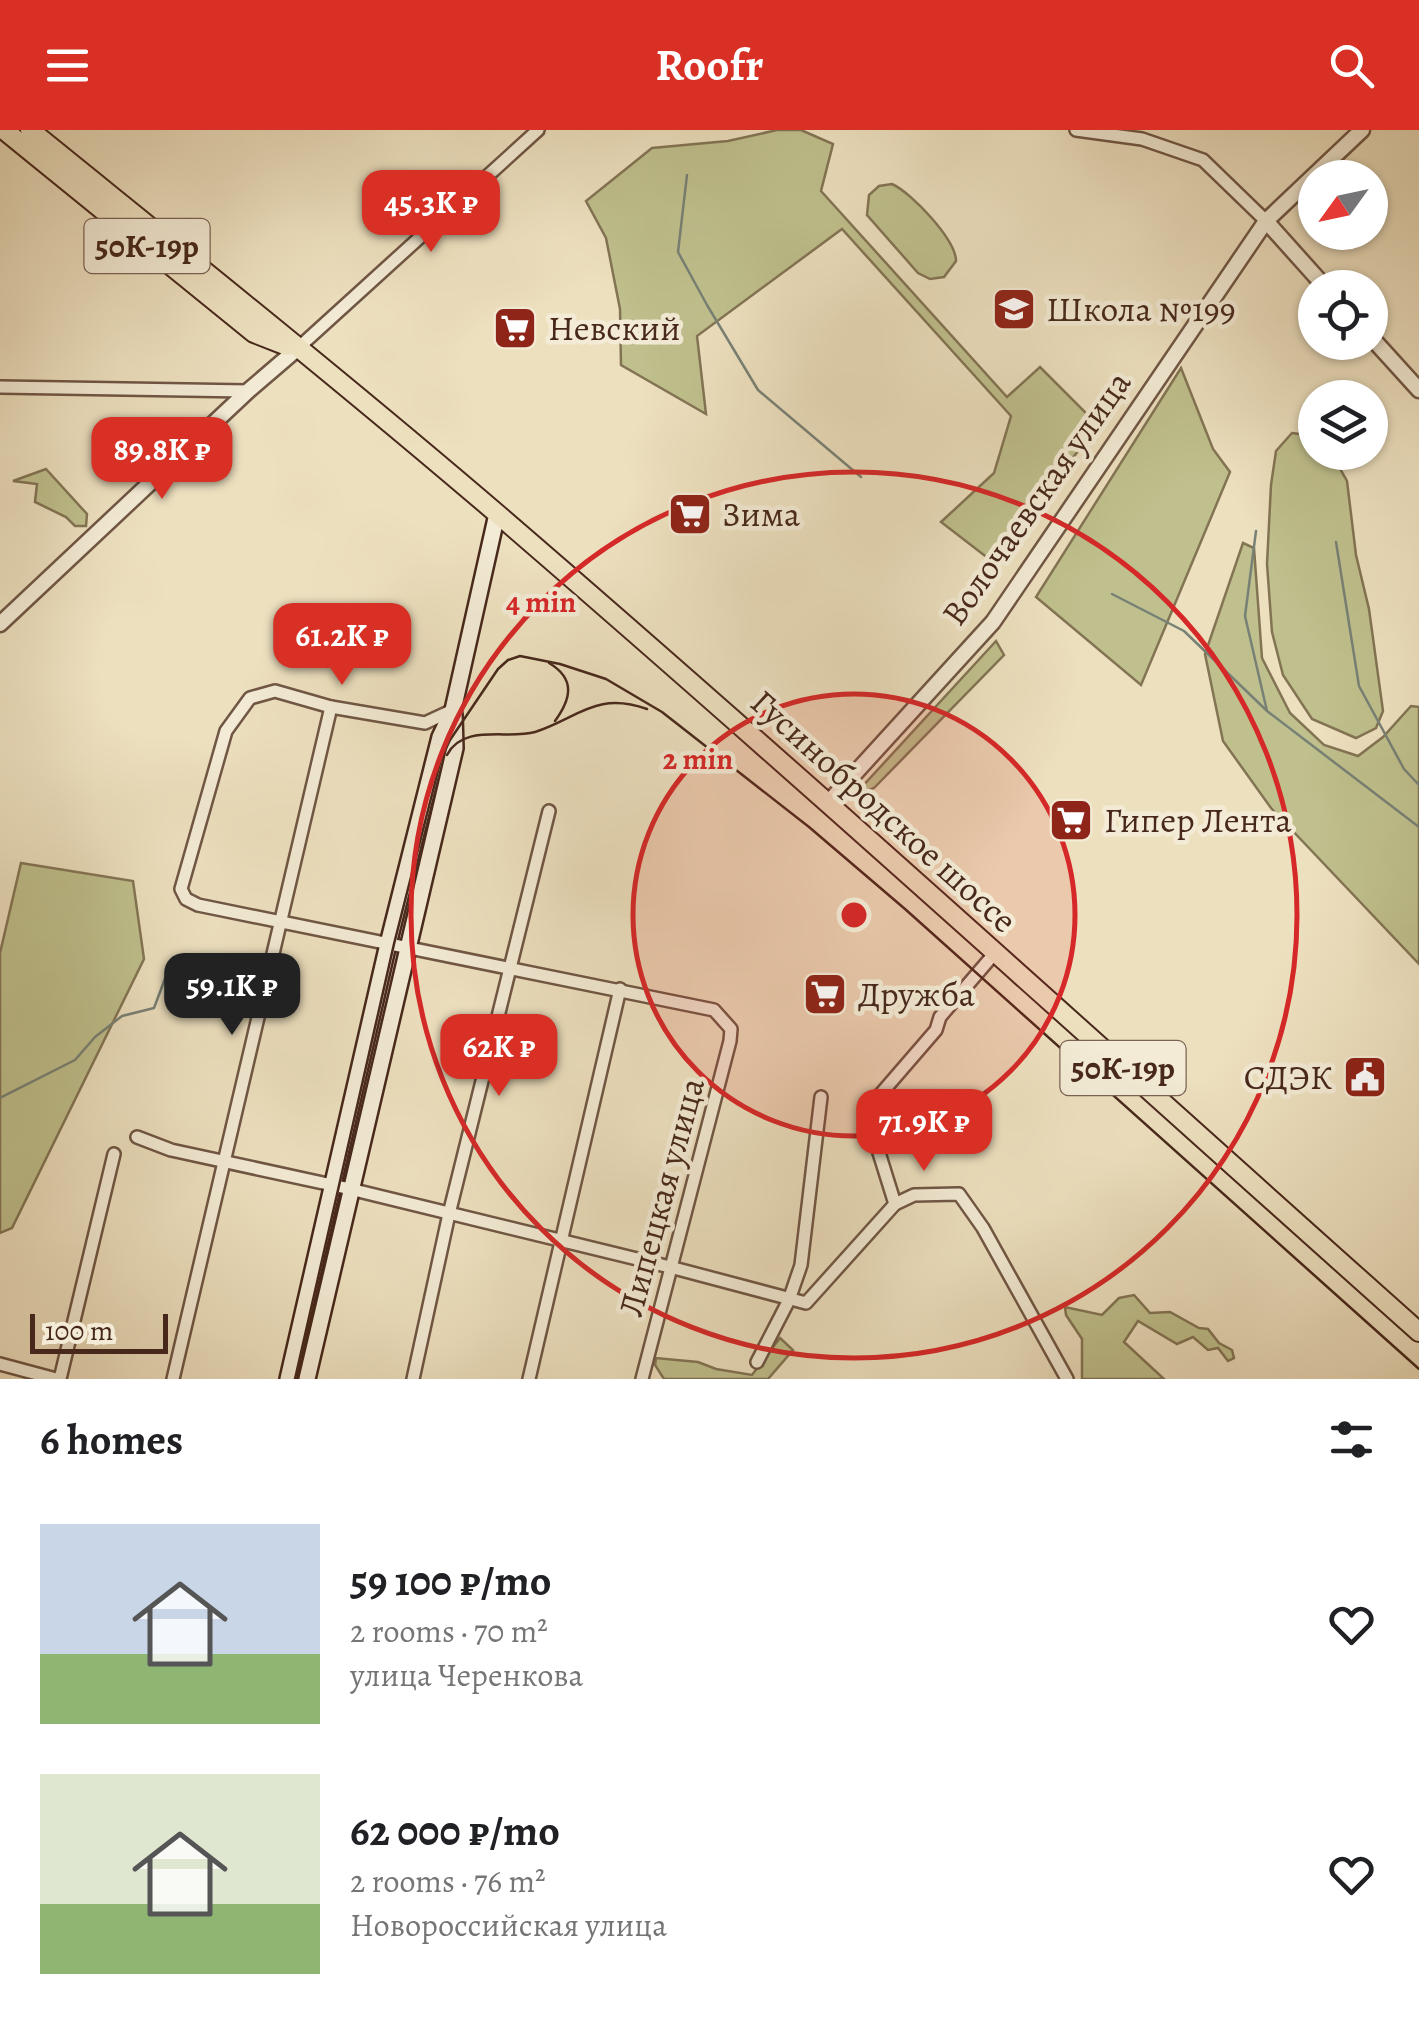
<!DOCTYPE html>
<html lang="en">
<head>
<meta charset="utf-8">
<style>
	:root { --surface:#fff; --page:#f6f6f6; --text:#202124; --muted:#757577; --accent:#d93025 }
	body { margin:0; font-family:Alegreya,serif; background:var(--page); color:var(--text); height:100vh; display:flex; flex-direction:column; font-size:38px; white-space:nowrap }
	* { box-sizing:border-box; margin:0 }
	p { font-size:32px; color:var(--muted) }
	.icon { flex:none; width:55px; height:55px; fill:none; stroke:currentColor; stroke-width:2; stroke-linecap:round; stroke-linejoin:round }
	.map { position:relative; height:1249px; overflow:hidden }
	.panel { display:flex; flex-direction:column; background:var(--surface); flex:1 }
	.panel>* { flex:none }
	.needle { width:65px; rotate:237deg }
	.controls { position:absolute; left:1298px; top:30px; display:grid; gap:20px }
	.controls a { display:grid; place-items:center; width:90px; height:90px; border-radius:50%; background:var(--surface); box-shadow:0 2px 8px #0004; font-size:50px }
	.scale { position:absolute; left:30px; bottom:25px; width:138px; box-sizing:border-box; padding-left:10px; border:5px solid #47281b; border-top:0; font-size:28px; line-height:35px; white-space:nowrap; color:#47281b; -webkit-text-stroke:8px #f3ebd5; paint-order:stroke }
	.price { position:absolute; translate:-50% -85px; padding:0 22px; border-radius:20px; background:var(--accent); color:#fff; font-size:32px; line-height:65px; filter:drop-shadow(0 2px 5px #0008) }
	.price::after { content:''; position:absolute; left:50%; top:60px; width:30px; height:22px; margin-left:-15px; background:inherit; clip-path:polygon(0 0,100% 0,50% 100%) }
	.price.on { background:#222; color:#fff }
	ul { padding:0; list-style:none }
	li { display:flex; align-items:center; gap:30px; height:250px; padding:0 40px }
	li span { display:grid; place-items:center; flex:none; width:280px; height:200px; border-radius:0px; color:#555 }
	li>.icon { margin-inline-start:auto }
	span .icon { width:120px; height:120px; fill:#fffc; stroke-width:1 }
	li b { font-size:42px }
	h2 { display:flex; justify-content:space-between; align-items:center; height:120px; padding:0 40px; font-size:42px }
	header { display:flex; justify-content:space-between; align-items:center; height:130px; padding:0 40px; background:var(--accent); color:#fff; font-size:45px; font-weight:700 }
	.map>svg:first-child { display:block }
</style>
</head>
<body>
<header><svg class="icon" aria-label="menu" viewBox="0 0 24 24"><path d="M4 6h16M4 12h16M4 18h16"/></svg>Roofr<svg class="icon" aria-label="search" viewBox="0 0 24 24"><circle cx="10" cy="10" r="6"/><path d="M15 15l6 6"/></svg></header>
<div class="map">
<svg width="1419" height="1249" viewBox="0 0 1419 1249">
	<rect width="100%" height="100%" fill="#ede0bf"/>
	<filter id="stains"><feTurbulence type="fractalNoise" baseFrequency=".002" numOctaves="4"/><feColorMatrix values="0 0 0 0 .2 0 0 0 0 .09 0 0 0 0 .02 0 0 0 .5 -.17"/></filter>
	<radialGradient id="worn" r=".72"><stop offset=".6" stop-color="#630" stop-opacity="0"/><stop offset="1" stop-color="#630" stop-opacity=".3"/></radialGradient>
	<g fill="#bfc08d" stroke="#837454" stroke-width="2.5">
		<path d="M 777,0 L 801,0 L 833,14 L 821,61 L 1007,267 L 1040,237 L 1098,295 L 993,432 L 941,392 L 994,343 L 1011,286 L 842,99 L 697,206 L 706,284 L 621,235 L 620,179 L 606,108 L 586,71 L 652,18 L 728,11 Z"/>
		<path d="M 892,54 C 912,63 956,110 956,131 L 944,147 L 930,149 L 918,143 L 867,85 L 869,65 L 879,56 Z"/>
		<path d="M 1181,238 L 1213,319 L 1230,342 L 1141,555 L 1036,467 Z"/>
		<path d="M 1292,303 L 1315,306 L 1315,322 L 1331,323 L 1347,351 L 1356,425 L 1369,479 L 1383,581 L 1376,598 L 1356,608 L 1312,589 L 1283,545 L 1272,502 L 1267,434 L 1271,355 L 1276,321 Z"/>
		<path d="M 46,339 L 87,384 L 86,396 L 75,396 L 66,387 L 35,372 L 37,354 L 13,351 Z"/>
		<path d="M 1243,413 L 1254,418 L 1262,528 L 1290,583 L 1324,615 L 1358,626 L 1383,607 L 1411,576 L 1419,577 L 1419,834 L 1271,678 L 1223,611 L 1205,524 Z"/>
		<path d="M 996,511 L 1004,525 L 874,658 L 862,663 L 860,659 Z"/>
		<path d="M 21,733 L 133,751 L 144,829 L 12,1098 L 0,1103 L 0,823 Z"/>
		<path d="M 1134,1165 L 1150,1183 L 1170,1182 L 1199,1198 L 1208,1199 L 1219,1213 L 1232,1220 L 1234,1228 L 1228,1231 L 1218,1218 L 1208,1220 L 1193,1207 L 1177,1214 L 1138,1191 L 1124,1212 L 1164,1249 L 1082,1249 L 1082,1209 L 1066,1185 L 1065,1177 L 1102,1185 L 1119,1168 Z"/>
		<path d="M 780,1208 L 793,1220 L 768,1249 L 664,1249 L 655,1235 L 656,1228 L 698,1232 L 716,1239 L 752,1245 Z"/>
	</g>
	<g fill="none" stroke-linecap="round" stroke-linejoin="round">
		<g stroke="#788175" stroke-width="2.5">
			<path d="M 687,45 L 678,122 L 707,175 L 758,260 L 861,347"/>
			<path d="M 1256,401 L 1245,486 L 1267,581 L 1419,697"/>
			<path d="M 1336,412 L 1359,556 L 1404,639 L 1419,655"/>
			<path d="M 1112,464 L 1184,501 L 1266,580"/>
			<path d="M 0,968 L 75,930 L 95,907 L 122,886 L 154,878 L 166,846"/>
		</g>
		<g stroke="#705644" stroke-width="16">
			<g id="minor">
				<path d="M 1076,0 L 1142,9 L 1203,30 L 1266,91"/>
				<path d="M 297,219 L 538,0"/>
				<path d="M 0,257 L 248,261"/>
				<path d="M 453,580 L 425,593 L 331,577 L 275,561 L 250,568 L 226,601 L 181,759 L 186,769 L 198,775 L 714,880 L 731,899 L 730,911 L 642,1249"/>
				<path d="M 994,824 L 940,887 L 936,900 L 866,981 L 895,1074 L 914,1065 L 959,1064 L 983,1098 L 1067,1249"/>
				<path d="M 137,1007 L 171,1020 L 346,1058 L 670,1137 L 806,1173 L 895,1074"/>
				<path d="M 757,1232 L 789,1170 L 801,1135 L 821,967"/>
				<path d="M 0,1234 L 56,1249"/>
				<path d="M 60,1249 L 114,1024"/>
				<path d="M 173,1249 L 331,577"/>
				<path d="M 413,1249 L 449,1084 L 549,681"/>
				<path d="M 529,1249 L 620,859"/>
			</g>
		</g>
		<g stroke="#705644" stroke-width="19">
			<g id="tertiary">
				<path d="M 1266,91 L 1326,158"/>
				<path d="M 1370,206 L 1419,260"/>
				<path d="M 0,494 L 248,261 L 297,219"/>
				<path d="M 827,674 L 993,492 L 1266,91 L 1362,0"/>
			</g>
		</g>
		<g stroke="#47281b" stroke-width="20">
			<g id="secondary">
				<path d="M 288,1249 L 388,814 L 440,607 L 453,580 L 497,384"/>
				<path d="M 307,1249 L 455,618 L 454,584"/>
			</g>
		</g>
		<g stroke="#47281b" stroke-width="22">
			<g id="primary">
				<path d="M 4,0 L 254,203 L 287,216"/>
				<path d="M 30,0 C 188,128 347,255 501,387 C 811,654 1114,930 1419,1202"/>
			</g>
		</g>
		<use href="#minor" stroke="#f3ebd5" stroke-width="11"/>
		<use href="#tertiary" stroke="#f3ebd5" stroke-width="14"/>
		<use href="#secondary" stroke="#f3ebd5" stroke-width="15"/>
		<use href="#primary" stroke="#ede0bf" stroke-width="18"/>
		<g stroke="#47281b" stroke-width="2.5">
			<path d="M 549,533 C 576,549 571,569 555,591"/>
			<path d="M 447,625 C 463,593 508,610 535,602 C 578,588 596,561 647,579"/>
			<path d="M 295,1249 L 394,814 L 441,629 L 450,610 L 498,539 L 508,530 L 520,526 L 560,534 L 606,549 L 662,582 L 809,697 L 905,779 L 1419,1239"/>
		</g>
	</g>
	<circle cx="854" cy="785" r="221" fill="#d62828" fill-opacity=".12"/>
	<g fill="none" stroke="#d62828" stroke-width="5">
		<circle cx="854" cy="785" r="221"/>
		<circle cx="854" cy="785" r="443"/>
	</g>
	<defs>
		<g id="school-square" transform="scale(2.25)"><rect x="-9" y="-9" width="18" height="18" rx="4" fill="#8f2418" stroke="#f3ebd5"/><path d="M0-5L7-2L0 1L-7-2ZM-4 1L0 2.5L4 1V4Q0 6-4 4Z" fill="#fff"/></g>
		<g id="supermarket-square" transform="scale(2.25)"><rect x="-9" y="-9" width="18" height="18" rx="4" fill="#8f2418" stroke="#f3ebd5"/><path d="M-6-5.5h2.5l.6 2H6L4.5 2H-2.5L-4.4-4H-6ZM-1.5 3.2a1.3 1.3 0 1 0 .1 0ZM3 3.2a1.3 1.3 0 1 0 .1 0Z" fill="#fff"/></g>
		<g id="civic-square" transform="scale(2.25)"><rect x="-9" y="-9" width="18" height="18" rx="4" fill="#8f2418" stroke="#f3ebd5"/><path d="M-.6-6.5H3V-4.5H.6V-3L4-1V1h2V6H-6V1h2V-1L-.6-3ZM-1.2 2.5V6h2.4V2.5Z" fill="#fff"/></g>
	</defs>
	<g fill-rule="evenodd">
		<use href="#school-square" x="1014" y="179"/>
		<use href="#supermarket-square" x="515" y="198"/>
		<use href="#supermarket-square" x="690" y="384"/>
		<use href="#supermarket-square" x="1071" y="690"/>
		<use href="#supermarket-square" x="825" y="864"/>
		<use href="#civic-square" x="1365" y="947"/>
	</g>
	<g text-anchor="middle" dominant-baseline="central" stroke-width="9" stroke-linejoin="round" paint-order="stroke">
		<g fill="#f3ebd5" stroke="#7b6253" stroke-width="2.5">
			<rect x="84.5" y="89" width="125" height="54" rx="8"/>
			<rect x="1060.5" y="911" width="125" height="54" rx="8"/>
		</g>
		<g font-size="32" font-weight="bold" fill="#47281b">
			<text x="147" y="116">50К-19р</text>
			<text x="1123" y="938">50К-19р</text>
		</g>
		<g font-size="35" fill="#47281b" stroke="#f3ebd5" text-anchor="start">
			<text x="1046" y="179">Школа №199</text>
			<text x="548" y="198">Невский</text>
			<text x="722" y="384">Зима</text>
			<text x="1104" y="690">Гипер Лента</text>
			<text x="858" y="864">Дружба</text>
			<text x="1332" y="947" text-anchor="end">СДЭК</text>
		</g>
		<g font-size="35" fill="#47281b" stroke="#f3ebd5">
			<text transform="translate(1036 368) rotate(-55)">Волочаевская улица</text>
			<text transform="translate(884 681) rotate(42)">Гусинобродское шоссе</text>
			<text transform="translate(661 1067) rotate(-75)">Липецкая улица</text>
		</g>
	</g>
	<circle cx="854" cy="785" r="15" fill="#d62828" stroke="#f3ebd5" stroke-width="5"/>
	<g font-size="30" text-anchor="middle" font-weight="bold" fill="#d62828" stroke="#f3ebd5" stroke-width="9" stroke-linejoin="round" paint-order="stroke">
		<text x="541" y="482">4 min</text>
		<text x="698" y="639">2 min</text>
	</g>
	<rect width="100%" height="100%" filter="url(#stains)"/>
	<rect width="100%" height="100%" fill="url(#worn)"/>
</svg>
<div class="controls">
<a><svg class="needle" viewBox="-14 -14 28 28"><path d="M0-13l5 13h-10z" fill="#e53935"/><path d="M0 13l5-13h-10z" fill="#757577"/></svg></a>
<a><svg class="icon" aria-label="locate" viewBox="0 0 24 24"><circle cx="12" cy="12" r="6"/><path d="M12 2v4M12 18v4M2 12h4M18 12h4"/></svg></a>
<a><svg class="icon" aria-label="layers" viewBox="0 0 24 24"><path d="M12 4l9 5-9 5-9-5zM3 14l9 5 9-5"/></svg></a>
</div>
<div class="scale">100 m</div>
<b class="price" style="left:431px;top:125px">45.3K ₽</b>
<b class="price" style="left:162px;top:372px">89.8K ₽</b>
<b class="price" style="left:342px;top:558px">61.2K ₽</b>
<b class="price on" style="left:232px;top:908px">59.1K ₽</b>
<b class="price" style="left:499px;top:969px">62K ₽</b>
<b class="price" style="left:924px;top:1044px">71.9K ₽</b>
</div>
<section class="panel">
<h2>6 homes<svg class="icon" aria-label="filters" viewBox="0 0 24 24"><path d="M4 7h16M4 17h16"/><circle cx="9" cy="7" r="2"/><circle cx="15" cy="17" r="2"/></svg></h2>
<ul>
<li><span style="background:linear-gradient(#c9d6e8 65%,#8fb573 0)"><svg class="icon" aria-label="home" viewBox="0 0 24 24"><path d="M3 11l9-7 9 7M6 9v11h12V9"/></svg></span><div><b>59 100 ₽/mo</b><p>2 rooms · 70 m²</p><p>улица Черенкова</p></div><svg class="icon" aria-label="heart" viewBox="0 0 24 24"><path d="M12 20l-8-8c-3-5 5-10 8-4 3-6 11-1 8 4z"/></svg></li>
<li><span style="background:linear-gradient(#dfe7d0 65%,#8fb573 0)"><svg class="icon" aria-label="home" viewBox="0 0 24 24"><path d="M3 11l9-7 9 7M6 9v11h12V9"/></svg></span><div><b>62 000 ₽/mo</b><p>2 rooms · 76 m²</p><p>Новороссийская улица</p></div><svg class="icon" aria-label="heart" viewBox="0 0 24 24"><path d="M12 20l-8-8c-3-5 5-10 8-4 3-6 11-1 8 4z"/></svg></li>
</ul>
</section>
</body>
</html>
